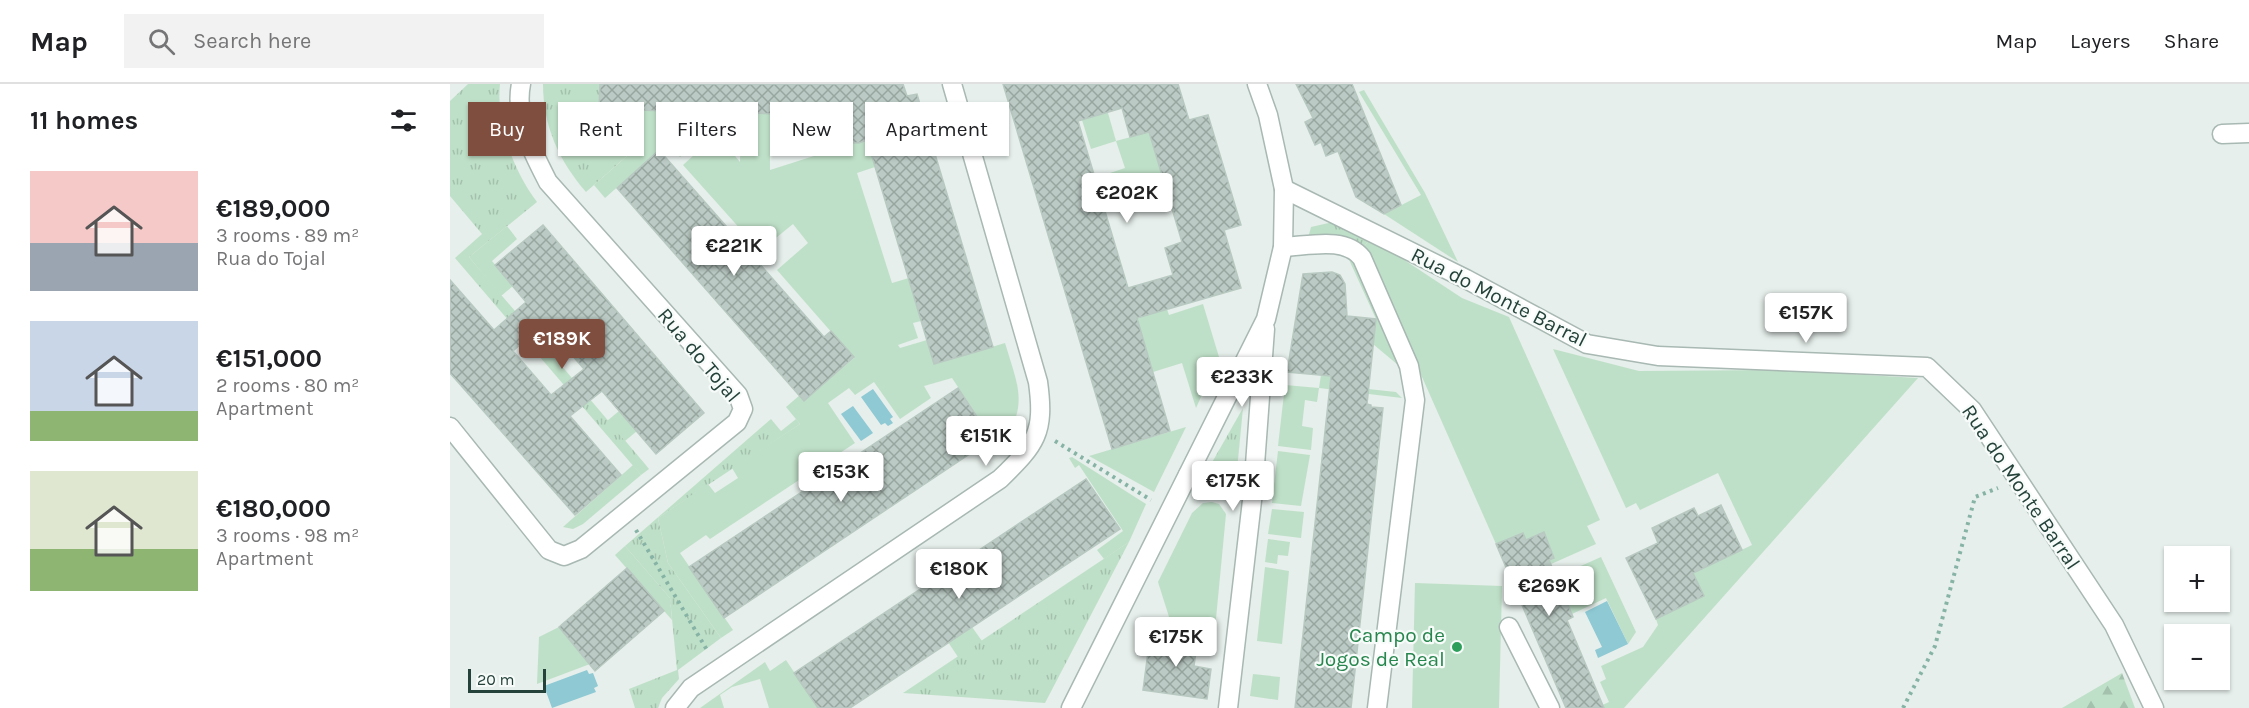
<!DOCTYPE html>
<html lang="en">
<head>
<meta charset="utf-8">
<style>
	:root { --surface:#fff; --page:#f2f2f2; --text:#202124; --muted:#757577; --line:#e0e0e0; --accent:#7f4e3f }
	body { margin:0; font-family:Karla,sans-serif; background:var(--page); color:var(--text); height:100vh; display:flex; flex-direction:column; font-size:22px; white-space:nowrap }
	* { box-sizing:border-box; margin:0 }
	p { font-size:20px; color:var(--muted) }
	.icon { flex:none; width:33px; height:33px; fill:none; stroke:currentColor; stroke-width:2; stroke-linecap:round; stroke-linejoin:round }
	.map { position:relative; flex:1; overflow:hidden }
	.side { display:flex; flex-direction:column; background:var(--surface); width:450px }
	.side>* { flex:none }
	.banner { position:absolute; left:18px; top:18px; width:570px; height:54px; display:flex; gap:12px }
	.fabs { position:absolute; left:1714px; top:462px; display:grid; gap:12px }
	.fabs a { display:grid; place-items:center; width:66px; height:66px; border-radius:0px; background:var(--surface); box-shadow:0 2px 4px #0004; font-size:30px }
	.scale { position:absolute; left:18px; bottom:15px; width:78px; box-sizing:border-box; padding-left:6px; border:3px solid #24423a; border-top:0; font-size:16px; line-height:21px; white-space:nowrap; color:#24423a; -webkit-text-stroke:4px #f7fbf9; paint-order:stroke }
	.price { position:absolute; translate:-50% -51px; padding:0 14px; border-radius:6px; background:#fff; color:#222; font-size:20px; line-height:39px; filter:drop-shadow(0 2px 3px #0008) }
	.price::after { content:''; position:absolute; left:50%; top:36px; width:18px; height:14px; margin-left:-9px; background:inherit; clip-path:polygon(0 0,100% 0,50% 100%) }
	.price.current { background:var(--accent); color:#fff }
	ul { padding:0; list-style:none }
	li { display:flex; align-items:center; gap:18px; height:150px; padding:0 30px }
	li span { display:grid; place-items:center; flex:none; width:168px; height:120px; border-radius:0px; color:#555 }
	li>.icon { margin-inline-start:auto }
	span .icon { width:72px; height:72px; fill:#fffc; stroke-width:1 }
	li b { font-size:26px }
	h2 { display:flex; justify-content:space-between; align-items:center; height:72px; padding:0 30px; font-size:26px }
	.pill { padding:0 21px; border-radius:0px; background:var(--surface); box-shadow:0 2px 4px #0004; font-size:21px; line-height:54px }
	.pill.current { background:var(--accent); color:#fff }
	header { display:flex; align-items:center; gap:36px; box-sizing:border-box; height:84px; padding:0 30px; background:var(--surface); border-bottom:2px solid var(--line) }
	header strong { font-size:28px }
	nav { display:flex; gap:33px; margin-inline-start:auto; font-size:21px }
	.search { width:420px; height:54px; background:var(--page); display:flex; align-items:center; gap:15px; box-sizing:border-box; padding:0 21px; border-radius:0px; color:var(--muted); font-size:22px }
	main { display:flex; flex:1; min-height:0 }
	.map>svg:first-child { display:block }
</style>
</head>
<body>
<header>
<strong>Map</strong>
<div class="search"><svg class="icon" aria-label="search" viewBox="0 0 24 24"><circle cx="10" cy="10" r="6"/><path d="M15 15l6 6"/></svg>Search here</div>
<nav><a>Map</a><a>Layers</a><a>Share</a></nav>
</header>
<main>
<section class="side">
<h2>11 homes<svg class="icon" aria-label="filters" viewBox="0 0 24 24"><path d="M4 7h16M4 17h16"/><circle cx="9" cy="7" r="2"/><circle cx="15" cy="17" r="2"/></svg></h2>
<ul>
<li><span style="background:linear-gradient(#f6c9c9 60%,#9aa5b1 0)"><svg class="icon" aria-label="home" viewBox="0 0 24 24"><path d="M3 11l9-7 9 7M6 9v11h12V9"/></svg></span><div><b>€189,000</b><p>3 rooms · 89 m²</p><p>Rua do Tojal</p></div></li>
<li><span style="background:linear-gradient(#c9d6e8 75%,#8fb573 0)"><svg class="icon" aria-label="home" viewBox="0 0 24 24"><path d="M3 11l9-7 9 7M6 9v11h12V9"/></svg></span><div><b>€151,000</b><p>2 rooms · 80 m²</p><p>Apartment</p></div></li>
<li><span style="background:linear-gradient(#dfe7d0 65%,#8fb573 0)"><svg class="icon" aria-label="home" viewBox="0 0 24 24"><path d="M3 11l9-7 9 7M6 9v11h12V9"/></svg></span><div><b>€180,000</b><p>3 rooms · 98 m²</p><p>Apartment</p></div></li>
</ul>
</section>
<div class="map">
<svg width="1799" height="624" viewBox="0 0 1799 624">
	<defs>
		<pattern id="grass-tufts" width="24" height="20" patternUnits="userSpaceOnUse" patternTransform="scale(1.5)"><rect width="24" height="20" fill="#bfe0c8"/><path d="M3 7l-1-3M5 7V3M7 7l1-3M15 17l-1-3M17 17v-4M19 17l1-3" fill="none" stroke="#a4c1ad"/></pattern>
		<pattern id="forest-firs" width="22" height="20" patternUnits="userSpaceOnUse" patternTransform="scale(1.5)"><rect width="22" height="20" fill="#bfe0c8"/><path d="M5 1l3.5 6h-7zM16 11l3.5 6h-7z" fill="#a4c1ad"/></pattern>
		<pattern id="building-cross-hatch" width="8" height="8" patternUnits="userSpaceOnUse" patternTransform="scale(1.5)"><rect width="8" height="8" fill="#bbcac4"/><path d="M0 0l8 8M0 8l8-8" fill="none" stroke="#98a6a0"/></pattern>
	</defs>
	<rect width="100%" height="100%" fill="#e6efeb"/>
	<g fill="url(#grass-tufts)">
		<path d="M 18,0 L 50,0 C 46,40 63,86 87,118 L 19,173 L 195,380 L 199,385 L 191,391 L 5,174 L 32,150 L 0,112 L 0,17 Z"/>
		<path d="M 93,0 L 150,0 L 194,57 L 136,108 C 109,77 93,42 93,0 Z"/>
		<path d="M 883,138 L 927,158 L 918,158 L 914,162 L 895,154 L 858,154 L 861,143 Z"/>
		<path d="M 793,324 L 787,386 L 760,382 Z"/>
		<path d="M 321,335 L 331,347 L 346,335 L 350,340 L 208,434 L 218,479 L 271,554 L 228,586 L 229,595 L 212,614 L 208,624 L 185,624 L 179,605 L 227,586 L 220,514 L 175,462 Z"/>
		<path d="M 679,458 L 595,619 L 453,609 Z"/>
	</g>
	<path fill="url(#forest-firs)" d="M 1672,589 L 1685,624 L 1612,624 Z"/>
	<g fill="#bfe0c8" fill-rule="evenodd">
		<path d="M 650,1 L 666,57 L 699,48 L 716,103 L 653,121 L 645,94 L 675,84 L 666,57 L 641,65 L 632,36 Z"/>
		<path d="M 914,6 L 975,109 L 1008,178 L 934,130 L 971,111 L 909,8 Z"/>
		<path d="M 149,25 L 262,28 L 261,44 L 230,73 L 217,59 L 155,114 L 144,101 L 193,58 L 148,67 Z"/>
		<path d="M 408,27 L 425,83 L 407,89 L 442,199 L 459,194 L 471,237 L 463,239 L 468,254 L 448,261 L 450,264 L 477,256 L 485,280 L 555,259 C 570,308 578,320 550,366 L 502,294 L 474,302 L 481,314 L 450,335 L 424,298 L 405,311 L 399,304 L 378,319 L 405,359 L 260,455 L 256,451 L 230,469 L 283,546 L 271,554 L 218,479 L 208,434 L 258,400 L 265,409 L 288,394 L 282,384 L 350,340 L 336,323 L 350,311 L 355,316 L 404,274 L 327,186 L 358,159 L 343,140 L 310,167 L 233,81 L 267,50 L 290,78 L 291,29 ZM 320,68 L 367,71 L 320,86 Z"/>
		<path d="M 57,142 L 67,155 L 42,177 L 63,202 L 51,212 L 19,173 Z"/>
		<path d="M 918,158 L 927,158 L 1012,214 L 1059,233 L 1150,436 L 1137,442 L 1146,460 L 1099,481 L 1097,477 L 1104,473 L 1094,448 L 1076,456 L 1073,449 L 1046,460 L 914,162 Z"/>
		<path d="M 896,169 L 905,177 L 954,286 L 923,260 L 926,235 Z"/>
		<path d="M 753,220 L 769,273 L 746,324 L 732,279 L 703,288 L 686,234 L 717,225 L 719,231 Z"/>
		<path d="M 1103,265 L 1189,287 L 1327,286 L 1468,294 L 1174,624 L 1146,624 L 1159,618 L 1150,598 L 1156,595 L 1151,582 L 1193,563 L 1208,541 L 1206,535 L 1254,512 L 1243,489 L 1302,461 L 1268,389 L 1190,426 L 1186,419 L 1176,424 Z"/>
		<path d="M 871,291 L 882,292 L 881,301 L 946,308 L 952,314 L 869,304 L 867,318 L 855,316 L 852,342 L 863,344 L 861,366 L 828,362 L 835,301 L 869,304 Z"/>
		<path d="M 169,327 L 187,347 L 175,357 L 157,337 Z"/>
		<path d="M 736,343 L 704,408 L 639,372 Z"/>
		<path d="M 828,367 L 860,371 L 851,422 L 822,419 Z"/>
		<path d="M 622,373 L 696,420 L 679,458 L 654,475 L 647,466 L 673,447 L 629,381 L 625,384 L 619,374 Z"/>
		<path d="M 183,381 L 191,391 L 133,440 L 123,445 L 113,443 Z"/>
		<path d="M 762,418 L 769,420 L 776,430 L 765,545 L 721,539 L 708,498 L 742,429 L 753,419 Z"/>
		<path d="M 822,425 L 854,428 L 851,454 L 818,450 Z"/>
		<path d="M 818,455 L 840,458 L 838,472 L 828,471 L 827,480 L 815,478 Z"/>
		<path d="M 175,462 L 220,514 L 222,536 L 165,471 Z"/>
		<path d="M 1151,473 L 1186,548 L 1178,560 L 1156,514 L 1122,530 L 1106,493 Z"/>
		<path d="M 815,483 L 839,487 L 832,560 L 807,557 Z"/>
		<path d="M 965,499 L 1052,502 L 1049,624 L 962,624 Z"/>
		<path d="M 109,543 L 140,580 L 87,600 L 89,553 Z"/>
		<path d="M 522,543 L 532,557 L 508,573 L 498,558 Z"/>
		<path d="M 336,576 L 368,624 L 319,624 L 310,595 L 282,603 L 270,611 L 274,624 L 250,624 L 315,578 L 320,587 Z"/>
		<path d="M 803,590 L 830,593 L 828,616 L 800,612 Z"/>
	</g>
	<g fill="#8ec9d4">
		<path d="M 351,34 L 366,34 L 365,65 L 350,64 Z"/>
		<path d="M 423,305 L 443,333 L 440,335 L 443,339 L 438,342 L 435,339 L 431,341 L 411,313 Z"/>
		<path d="M 403,322 L 423,349 L 411,357 L 391,330 Z"/>
		<path d="M 1157,517 L 1178,560 L 1148,574 L 1145,566 L 1152,563 L 1135,528 Z"/>
		<path d="M 137,586 L 139,590 L 143,589 L 148,602 L 144,604 L 146,608 L 102,624 L 94,602 Z"/>
	</g>
	<g fill="url(#building-cross-hatch)" stroke="#b8c9c2" stroke-width="1.5" fill-rule="evenodd">
		<path d="M 150,0 L 453,0 L 457,12 L 467,10 L 543,263 L 484,280 L 417,56 L 409,59 L 368,58 L 370,31 L 149,25 Z"/>
		<path d="M 553,0 L 728,0 L 739,36 L 758,31 L 791,141 L 774,146 L 791,204 L 687,234 L 720,347 L 662,365 ZM 672,24 L 680,53 L 699,48 L 732,158 L 715,164 L 723,191 L 678,204 L 628,37 Z"/>
		<path d="M 846,0 L 902,0 L 951,121 L 934,130 L 906,113 L 888,67 L 876,72 L 871,58 L 865,61 L 855,38 L 863,34 Z"/>
		<path d="M 209,66 L 374,253 L 381,247 L 404,273 L 354,317 L 167,104 Z"/>
		<path d="M 93,141 L 254,329 L 206,370 L 152,307 L 120,332 L 171,391 L 125,431 L 0,289 L 0,196 L 44,246 L 76,218 L 45,181 ZM 94,239 L 134,285 L 101,311 L 63,267 Z"/>
		<path d="M 882,188 L 890,191 L 895,200 L 897,232 L 926,235 L 917,320 L 921,321 L 921,323 L 933,324 L 901,624 L 845,624 L 881,292 L 837,288 L 853,190 Z"/>
		<path d="M 508,304 L 542,355 L 274,534 L 239,483 Z"/>
		<path d="M 636,395 L 670,445 L 400,624 L 368,624 L 344,589 Z"/>
		<path d="M 1271,421 L 1292,466 L 1243,489 L 1254,512 L 1206,535 L 1176,474 L 1208,459 L 1202,444 L 1244,424 L 1248,432 Z"/>
		<path d="M 1094,448 L 1104,474 L 1099,476 L 1123,533 L 1117,536 L 1154,624 L 1116,624 L 1046,460 L 1073,449 L 1076,456 Z"/>
		<path d="M 177,484 L 214,527 L 145,587 L 109,543 Z"/>
		<path d="M 726,550 L 748,553 L 744,582 L 761,585 L 757,615 L 693,606 L 700,553 L 725,556 Z"/>
	</g>
	<g fill="none" stroke-linecap="round" stroke-linejoin="round">
		<g stroke="#a8b8b2" stroke-width="21">
			<g id="street">
				<path d="M 1772,50 L 1799,49"/>
				<path d="M 834,105 L 1016,195 L 1137,260 L 1208,272 L 1477,283 L 1522,326 L 1664,541 L 1704,624"/>
				<path d="M 833,163 C 859,162 895,152 912,174 L 959,282 L 965,316 L 927,624"/>
				<path d="M 0,343 L 99,466 L 114,472 L 131,465 L 287,338 L 293,325 L 288,311 L 98,98 C 83,69 64,34 71,0"/>
				<path d="M 738,391 L 803,408"/>
				<path d="M 1059,543 L 1100,624"/>
				<path d="M 225,624 L 241,604 L 550,395 C 586,360 595,349 588,298 L 502,0"/>
				<path d="M 621,624 L 816,235 L 833,163 L 834,105 L 818,31 L 807,0"/>
				<path d="M 778,624 L 803,408 L 815,245"/>
			</g>
		</g>
		<g stroke="#86b3a5" stroke-width="4" stroke-dasharray="3 4.5" stroke-linecap="butt">
			<path d="M 605,357 L 701,416"/>
			<path d="M 186,446 L 257,566"/>
			<path d="M 1453,624 L 1485,562 L 1525,413 L 1548,404"/>
		</g>
		<use href="#street" stroke="#fff" stroke-width="18"/>
	</g>
	<circle fill="#2e9e5b" stroke="#f7fbf9" stroke-width="2" cx="1007" cy="563" r="6"/>
	<g text-anchor="middle" dominant-baseline="central" stroke-width="4.5" stroke-linejoin="round" paint-order="stroke">
		<g font-size="21" fill="#24423a" stroke="#f7fbf9">
			<text transform="translate(1049 213) rotate(27)">Rua do Monte Barral</text>
			<text transform="translate(249 271) rotate(50)">Rua do Tojal</text>
			<text transform="translate(1571 403) rotate(56)">Rua do Monte Barral</text>
		</g>
		<g font-size="21" fill="#27864d" stroke="#f7fbf9" text-anchor="end">
			<text x="995" y="551">Campo de<tspan x="995" dy="24">Jogos de Real</tspan></text>
		</g>
	</g>
</svg>
<div class="fabs">
<a>+</a>
<a>−</a>
</div>
<div class="scale">20 m</div>
<b class="price" style="left:677px;top:140px">€202K</b>
<b class="price" style="left:284px;top:193px">€221K</b>
<b class="price" style="left:1356px;top:260px">€157K</b>
<b class="price current" style="left:112px;top:286px">€189K</b>
<b class="price" style="left:792px;top:324px">€233K</b>
<b class="price" style="left:536px;top:383px">€151K</b>
<b class="price" style="left:391px;top:419px">€153K</b>
<b class="price" style="left:783px;top:428px">€175K</b>
<b class="price" style="left:509px;top:516px">€180K</b>
<b class="price" style="left:1099px;top:533px">€269K</b>
<b class="price" style="left:726px;top:584px">€175K</b>
<div class="banner">
<a class="pill current">Buy</a>
<a class="pill">Rent</a>
<a class="pill">Filters</a>
<a class="pill">New</a>
<a class="pill">Apartment</a>
</div>
</div>
</main>
</body>
</html>
